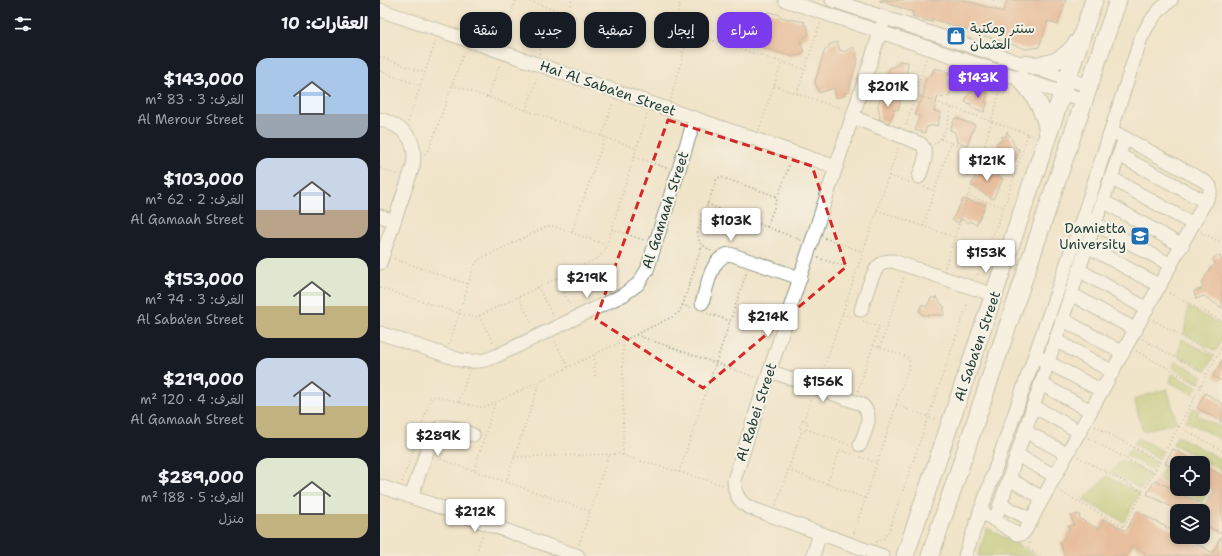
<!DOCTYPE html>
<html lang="ar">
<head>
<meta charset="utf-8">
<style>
	:root { --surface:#171b24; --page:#20242c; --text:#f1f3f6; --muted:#9ea1a6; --accent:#7c3aed }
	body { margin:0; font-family:"Shantell Sans","Playpen Sans Arabic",sans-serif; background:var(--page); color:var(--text); direction:rtl; height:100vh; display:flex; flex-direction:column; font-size:15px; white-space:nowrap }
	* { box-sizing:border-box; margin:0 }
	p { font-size:13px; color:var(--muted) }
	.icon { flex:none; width:22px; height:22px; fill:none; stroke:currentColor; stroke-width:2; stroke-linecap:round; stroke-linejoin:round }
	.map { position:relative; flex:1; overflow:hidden; direction:ltr }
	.side { display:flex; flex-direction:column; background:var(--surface); width:380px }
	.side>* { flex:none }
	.top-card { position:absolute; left:12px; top:12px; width:380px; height:36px; direction:rtl; display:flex; gap:8px }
	.tools { position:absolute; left:790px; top:456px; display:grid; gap:8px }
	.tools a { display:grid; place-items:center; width:40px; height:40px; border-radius:8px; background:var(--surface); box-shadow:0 2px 6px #0003; font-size:20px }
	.price { position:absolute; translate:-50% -34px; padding:0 9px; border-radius:4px; background:#fff; color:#222; font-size:13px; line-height:26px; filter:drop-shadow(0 1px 2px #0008) }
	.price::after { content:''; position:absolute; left:50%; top:24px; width:12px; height:9px; margin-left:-6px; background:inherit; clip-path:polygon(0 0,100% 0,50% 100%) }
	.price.selected { background:var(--accent); color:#fff }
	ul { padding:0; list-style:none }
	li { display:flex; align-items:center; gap:12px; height:100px; padding:0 12px }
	li span { display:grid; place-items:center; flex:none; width:112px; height:80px; border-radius:12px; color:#555 }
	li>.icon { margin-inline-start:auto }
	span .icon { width:48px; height:48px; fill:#fffc; stroke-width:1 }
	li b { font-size:17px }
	h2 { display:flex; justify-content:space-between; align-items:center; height:48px; padding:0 12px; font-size:17px }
	.chip { padding:0 14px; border-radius:12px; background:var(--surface); box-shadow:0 2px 6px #0003; font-size:14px; line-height:36px }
	.chip.selected { background:var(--accent); color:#fff }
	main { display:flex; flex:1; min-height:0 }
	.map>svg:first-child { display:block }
</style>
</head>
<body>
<main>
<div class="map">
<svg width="842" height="556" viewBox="0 0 842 556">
	<rect width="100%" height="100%" fill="#f7f3e8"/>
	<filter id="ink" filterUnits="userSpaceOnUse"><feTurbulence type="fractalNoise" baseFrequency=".025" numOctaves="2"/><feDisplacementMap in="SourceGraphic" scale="8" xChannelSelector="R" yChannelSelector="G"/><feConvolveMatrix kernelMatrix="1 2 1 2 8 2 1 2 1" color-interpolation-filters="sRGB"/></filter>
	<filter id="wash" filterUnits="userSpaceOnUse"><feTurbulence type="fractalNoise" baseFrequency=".012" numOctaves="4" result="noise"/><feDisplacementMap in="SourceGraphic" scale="16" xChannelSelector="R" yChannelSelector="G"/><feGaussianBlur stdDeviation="0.9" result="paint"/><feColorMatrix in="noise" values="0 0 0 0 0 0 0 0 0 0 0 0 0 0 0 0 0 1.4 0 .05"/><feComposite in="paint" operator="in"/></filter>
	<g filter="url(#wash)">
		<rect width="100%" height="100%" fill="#f0e4c9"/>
		<g fill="#b0c366" stroke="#68804d">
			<path d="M 808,307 L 842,325 L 842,341 L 836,351 L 804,334 Z"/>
			<path d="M 802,339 L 834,356 L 826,370 L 797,355 Z"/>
			<path d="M 795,361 L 823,376 L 819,383 L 793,368 Z"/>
			<path d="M 792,374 L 817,387 L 813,394 L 790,382 Z"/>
			<path d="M 787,389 L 797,422 L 763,431 L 754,399 Z"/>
			<path d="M 813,408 L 819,411 L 817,415 L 842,428 L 842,440 L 806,421 Z"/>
			<path d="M 798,436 L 842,460 L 842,471 L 793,444 Z"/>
			<path d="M 758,438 L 782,451 L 778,458 L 754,444 Z"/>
			<path d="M 750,449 L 776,463 L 772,469 L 746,455 Z"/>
			<path d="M 742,460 L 770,474 L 761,489 L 731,472 Z"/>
			<path d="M 785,466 L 797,472 L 797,489 L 778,479 Z"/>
			<path d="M 727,476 L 759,493 L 744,522 L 703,500 Z"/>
			<path d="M 823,486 L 828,489 L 822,502 L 798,489 L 823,489 Z"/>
			<path d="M 607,528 L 657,556 L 598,556 Z"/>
		</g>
		<g id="blocks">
			<g fill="#de936a">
				<path d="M 500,0 L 584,0 L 623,12 L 627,0 L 686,0 L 678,25 L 668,21 L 659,47 L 646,49 L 552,19 L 552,22 L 532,16 L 533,12 L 500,1 Z"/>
				<path d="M 389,12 L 400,15 L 400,17 L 425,22 L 424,25 L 427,26 L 429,35 L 421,40 L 422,42 L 420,42 L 424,52 L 418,56 L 414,55 L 413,57 L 378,46 L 379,43 L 375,42 L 372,33 L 381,31 L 379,28 L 381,27 L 377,18 Z"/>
				<path d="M 457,42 L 460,51 L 462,50 L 464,52 L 473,47 L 477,53 L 476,57 L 478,58 L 468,93 L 465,92 L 464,96 L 456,98 L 454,88 L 439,93 L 435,82 L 445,49 L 448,49 L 449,45 Z"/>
				<path d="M 519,61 L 528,62 L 526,76 L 529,76 L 527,86 L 513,84 L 513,81 L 508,80 L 509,76 L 508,76 L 509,69 L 519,64 Z"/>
				<path d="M 555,68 L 569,72 L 566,79 L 572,88 L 569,97 L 564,95 L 563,98 L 558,96 L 554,111 L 561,113 L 557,126 L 554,125 L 547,127 L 545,133 L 535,130 L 539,116 L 535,115 L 539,103 L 541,103 L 545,89 L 543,88 L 547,77 L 550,78 Z"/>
				<path d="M 597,87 L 606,90 L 605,93 L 608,94 L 605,102 L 608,103 L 604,112 L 596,109 L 590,106 L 591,104 L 585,102 L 588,94 L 595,90 Z"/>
				<path d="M 511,97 L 521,100 L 518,110 L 514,109 L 512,118 L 510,118 L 509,123 L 499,119 L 500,116 L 498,106 L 500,99 L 503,100 L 504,98 L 510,99 Z"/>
				<path d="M 575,118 L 595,125 L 587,145 L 577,142 L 575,132 L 570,130 Z"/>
				<path d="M 627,131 L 636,148 L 639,149 L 636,160 L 621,158 L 620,161 L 611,159 L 614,147 L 616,148 L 618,141 L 621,142 L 622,136 L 626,137 Z"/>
				<path d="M 602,165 L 611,170 L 610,172 L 623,179 L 613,199 L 592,186 L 592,183 Z"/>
				<path d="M 583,199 L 606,205 L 596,225 L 590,221 L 589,223 L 581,219 L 579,223 L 572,220 Z"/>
				<path d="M 840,256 L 842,262 L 842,308 L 824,296 L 816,299 L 814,291 L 822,289 L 822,283 L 831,267 L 835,265 L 833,258 Z"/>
				<path d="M 556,296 L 562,305 L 564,306 L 564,315 L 549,315 L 548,316 L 541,314 L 542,313 L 539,311 L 542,304 L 546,307 L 552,297 L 555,299 Z"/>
				<path d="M 842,360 L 842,381 L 833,376 Z"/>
				<path d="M 825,393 L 842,403 L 842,422 L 817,408 Z"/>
				<path d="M 793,449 L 820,463 L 797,463 L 797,470 L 785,463 Z"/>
				<path d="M 823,465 L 842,475 L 842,534 L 823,524 L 823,511 L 799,511 L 767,494 L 775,480 L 825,506 L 834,490 L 823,484 Z"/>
				<path d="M 757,511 L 797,533 L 797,537 L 812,537 L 810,540 L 833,553 L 842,535 L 842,556 L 764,556 L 766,553 L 753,545 L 747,556 L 684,556 L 680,542 L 683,541 L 690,529 L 688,527 L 694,525 L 691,516 L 699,514 L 700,519 L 719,529 L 724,519 L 746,531 Z"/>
			</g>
		</g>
	</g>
	<g filter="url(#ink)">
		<use href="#blocks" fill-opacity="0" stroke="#88907e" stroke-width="1"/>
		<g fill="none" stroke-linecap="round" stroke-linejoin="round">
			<g stroke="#88907e" stroke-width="15">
				<g id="minor">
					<path d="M 405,0 L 704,100"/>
					<path d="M 452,0 L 709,86"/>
					<path d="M 0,10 L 456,167"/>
					<path d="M 473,117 L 541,144 C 550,154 542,167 539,177"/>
					<path d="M 0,119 C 24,127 38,139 33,166 L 0,263"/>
					<path d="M 739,155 L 826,202"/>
					<path d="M 731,178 L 813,224"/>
					<path d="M 723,201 L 802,246"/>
					<path d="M 0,216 L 14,221"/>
					<path d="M 708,220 L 791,265"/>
					<path d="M 707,246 L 780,286"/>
					<path d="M 699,270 L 767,309"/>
					<path d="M 691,294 L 756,330"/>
					<path d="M 322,303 C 327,288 331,256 350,254 L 420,278"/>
					<path d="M 481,310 C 485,299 491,271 501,264 C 504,261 508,261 513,261 L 614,295"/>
					<path d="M 682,319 L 743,353"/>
					<path d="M 0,333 L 80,360 C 92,362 103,362 114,357 L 243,295 L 258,284 L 267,270 L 315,118"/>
					<path d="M 675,340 L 733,372"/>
					<path d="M 660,358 L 722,391"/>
					<path d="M 390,371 L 481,404 C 495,415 485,431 480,445"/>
					<path d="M 661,384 L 711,411"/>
					<path d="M 653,406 L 700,432"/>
					<path d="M 645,431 L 687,454"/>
					<path d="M 637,455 L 675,476"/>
					<path d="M 629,479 L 663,498"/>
					<path d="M 0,486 L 198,556"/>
					<path d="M 31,497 L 54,431 C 64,421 82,431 93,435"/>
					<path d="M 620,504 L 652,520"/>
					<path d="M 600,511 L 637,534 L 642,534 L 645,531 L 830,193 L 830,186 L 824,181 L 732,131"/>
					<path d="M 615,520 L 707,246 L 745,138"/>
					<path d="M 433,556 L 440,533"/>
					<path d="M 503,556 L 368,507 C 358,501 354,492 354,480 L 505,17"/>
					<path d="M 585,556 L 703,217 L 761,38 C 768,23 777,10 791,0"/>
				</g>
			</g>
			<g stroke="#88907e" stroke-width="19">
				<g id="major">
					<path d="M 644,64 C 665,68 684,61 697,43"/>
					<path d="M 640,79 C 655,94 665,112 668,133"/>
					<path d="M 525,556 L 714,0"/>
					<path d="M 550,556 L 738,0"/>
				</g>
			</g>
			<g stroke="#88907e" stroke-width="1.5" stroke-dasharray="1 3" stroke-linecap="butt">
				<path d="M 146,0 L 304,53"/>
				<path d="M 301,0 C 297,14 295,20 306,32 L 424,69"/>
				<path d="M 613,0 L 619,0"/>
				<path d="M 187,13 L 192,0"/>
				<path d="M 123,40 L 136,0"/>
				<path d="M 159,54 L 174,9"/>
				<path d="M 0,57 L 45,73"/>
				<path d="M 0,71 L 41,86"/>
				<path d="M 495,81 L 654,136"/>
				<path d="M 72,85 L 256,148"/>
				<path d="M 394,86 L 463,109"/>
				<path d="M 417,93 L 440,23"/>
				<path d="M 108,97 L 120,64"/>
				<path d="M 291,99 L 309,33"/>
				<path d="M 146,110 L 158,76"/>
				<path d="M 28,122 L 56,40"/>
				<path d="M 526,125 L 546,58"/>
				<path d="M 379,130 L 402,62"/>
				<path d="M 222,136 L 233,103"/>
				<path d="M 561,139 L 602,155"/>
				<path d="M 554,144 C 566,138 568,119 572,107"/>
				<path d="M 45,154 L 50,147 L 84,52"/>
				<path d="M 255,157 L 287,168"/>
				<path d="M 0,168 L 18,175"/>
				<path d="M 509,176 L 529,182"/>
				<path d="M 544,187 L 555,191"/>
				<path d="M 587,196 L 624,207"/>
				<path d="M 327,204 L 421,240"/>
				<path d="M 497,210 L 574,237"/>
				<path d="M 543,226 L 571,142"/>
				<path d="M 387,227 L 410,163"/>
				<path d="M 232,229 L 264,240"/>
				<path d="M 192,232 L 225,137"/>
				<path d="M 821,232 L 842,243"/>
				<path d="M 445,238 L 483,252"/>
				<path d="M 331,251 L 320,243 L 317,233 L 337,178 L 341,177 L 398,197"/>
				<path d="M 438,258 L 467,267"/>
				<path d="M 14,259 L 88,284"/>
				<path d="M 565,267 L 602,155 L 622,84"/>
				<path d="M 597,275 L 624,207 L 648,134"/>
				<path d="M 177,278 L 191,307"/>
				<path d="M 158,287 L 173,316"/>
				<path d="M 0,288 L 88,316 L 95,317 L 103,314 L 218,258 L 224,252 L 227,245 L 267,114"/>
				<path d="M 789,293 L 842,321"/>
				<path d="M 138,297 L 153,325"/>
				<path d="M 302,305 L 312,308"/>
				<path d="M 327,313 L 350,321"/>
				<path d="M 462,314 L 473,318"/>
				<path d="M 99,316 L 114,344"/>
				<path d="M 773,320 L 837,356"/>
				<path d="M 483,321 L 506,329"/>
				<path d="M 256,335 L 375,377"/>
				<path d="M 762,339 L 827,375"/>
				<path d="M 175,341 L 188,367"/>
				<path d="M 69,345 L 94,266 L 98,260 L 166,227 L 172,226 L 227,245"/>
				<path d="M 500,347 L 524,277"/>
				<path d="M 756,351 L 821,386"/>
				<path d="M 214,355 L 215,376"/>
				<path d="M 441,377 L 518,148"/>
				<path d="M 478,391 L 499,327"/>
				<path d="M 79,402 L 89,371"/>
				<path d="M 516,405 L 557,420"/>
				<path d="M 422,420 L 428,422 L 425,431 L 419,428 Z"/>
				<path d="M 424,420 L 431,398"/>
				<path d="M 715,426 L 780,462"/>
				<path d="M 799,427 L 842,450"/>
				<path d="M 426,429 L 469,445"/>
				<path d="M 708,438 L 773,473"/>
				<path d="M 243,455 L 243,341"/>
				<path d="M 134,457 L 238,454 L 343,485"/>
				<path d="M 480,457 L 497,463"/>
				<path d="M 698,457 L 763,492"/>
				<path d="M 57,458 L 210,511"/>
				<path d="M 94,470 L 115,403"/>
				<path d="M 408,470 L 485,498"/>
				<path d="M 299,472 L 367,271"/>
				<path d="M 22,482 L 51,398 L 55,396 L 99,407 L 106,407 L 292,317 L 299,312 L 302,307 L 322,245"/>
				<path d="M 126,482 L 160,381"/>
				<path d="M 447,484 L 460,450 L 472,454"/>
				<path d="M 679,491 L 744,527 L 842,347"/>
				<path d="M 396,505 L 422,430"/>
				<path d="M 474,533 L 530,363 L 527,357 L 493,345"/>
				<path d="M 496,542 L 503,539 L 509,531 L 588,302"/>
				<path d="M 650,543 L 647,548 L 661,556"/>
				<path d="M 199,544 L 229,454"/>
				<path d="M 95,556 L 103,533"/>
			</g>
			<use href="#minor" stroke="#fff" stroke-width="13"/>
			<use href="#major" stroke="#fff" stroke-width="17"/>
		</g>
	</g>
	<path d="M0 0H842V556H0ZM 288,120 L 432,166 L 466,267 L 323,388 L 216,319 Z" fill="#f0e4c9" fill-opacity=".55" fill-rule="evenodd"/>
	<path fill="none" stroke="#d62828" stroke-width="3" stroke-dasharray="8 5" stroke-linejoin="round" d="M 288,120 L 432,166 L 466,267 L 323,388 L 216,319 Z"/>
	<defs>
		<g id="shop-square" transform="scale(1)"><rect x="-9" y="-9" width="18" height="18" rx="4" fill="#1f6fb2" stroke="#f7f3e8"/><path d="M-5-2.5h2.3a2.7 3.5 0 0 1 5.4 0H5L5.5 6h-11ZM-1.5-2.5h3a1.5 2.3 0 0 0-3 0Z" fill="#fff"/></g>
		<g id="university-square" transform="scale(1)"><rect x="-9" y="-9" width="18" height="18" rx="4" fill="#1f6fb2" stroke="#f7f3e8"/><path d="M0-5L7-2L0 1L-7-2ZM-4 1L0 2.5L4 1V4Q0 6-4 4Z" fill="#fff"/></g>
	</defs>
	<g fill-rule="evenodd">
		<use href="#shop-square" x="576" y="36"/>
		<use href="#university-square" x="760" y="236"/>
	</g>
	<g text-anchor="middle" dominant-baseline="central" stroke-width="4" stroke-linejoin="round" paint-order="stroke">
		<g font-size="14" fill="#1f3d34" stroke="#f7f3e8" text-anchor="start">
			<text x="590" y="28">سنتر ومكتبة<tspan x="590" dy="16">العثمان</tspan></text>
			<text x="746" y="228" text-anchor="end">Damietta<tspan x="746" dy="16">University</tspan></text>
		</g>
		<g font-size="14" fill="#1f3d34" stroke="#f7f3e8">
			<text transform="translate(228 88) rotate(19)">Hai Al Saba'en Street</text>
			<text transform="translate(285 210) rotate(-72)">Al Gamaah Street</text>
			<text transform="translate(597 346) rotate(-71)">Al Saba'en Street</text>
			<text transform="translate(376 412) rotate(-72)">Al Rabei Street</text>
		</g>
	</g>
</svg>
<div class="tools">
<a><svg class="icon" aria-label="locate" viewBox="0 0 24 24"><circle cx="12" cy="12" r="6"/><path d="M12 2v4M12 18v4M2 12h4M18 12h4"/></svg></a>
<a><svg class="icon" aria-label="layers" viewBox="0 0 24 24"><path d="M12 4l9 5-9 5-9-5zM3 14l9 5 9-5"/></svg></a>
</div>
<b class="price selected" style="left:598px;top:99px">$143K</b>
<b class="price" style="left:508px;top:108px">$201K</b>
<b class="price" style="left:607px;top:182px">$121K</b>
<b class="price" style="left:351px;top:242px">$103K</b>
<b class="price" style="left:606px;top:274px">$153K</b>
<b class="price" style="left:207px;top:299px">$219K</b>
<b class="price" style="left:388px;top:338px">$214K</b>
<b class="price" style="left:443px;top:403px">$156K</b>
<b class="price" style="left:58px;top:457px">$289K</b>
<b class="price" style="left:95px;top:533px">$212K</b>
<div class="top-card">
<a class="chip selected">شراء</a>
<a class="chip">إيجار</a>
<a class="chip">تصفية</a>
<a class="chip">جديد</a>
<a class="chip">شقة</a>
</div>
</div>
<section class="side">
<h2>العقارات: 10<svg class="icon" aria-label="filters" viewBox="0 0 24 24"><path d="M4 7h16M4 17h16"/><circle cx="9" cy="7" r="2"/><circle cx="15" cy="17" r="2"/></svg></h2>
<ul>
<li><span style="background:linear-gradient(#a9c7e8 70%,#9aa5b1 0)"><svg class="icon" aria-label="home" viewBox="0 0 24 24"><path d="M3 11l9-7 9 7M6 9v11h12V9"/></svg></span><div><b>$143,000</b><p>الغرف: 3 · 83 m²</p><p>Al Merour Street</p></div></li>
<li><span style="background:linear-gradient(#c9d6e8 65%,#b9a48a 0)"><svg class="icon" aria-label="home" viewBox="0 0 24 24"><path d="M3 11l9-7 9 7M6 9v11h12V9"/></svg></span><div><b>$103,000</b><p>الغرف: 2 · 62 m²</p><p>Al Gamaah Street</p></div></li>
<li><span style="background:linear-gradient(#dfe7d0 60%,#c2b280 0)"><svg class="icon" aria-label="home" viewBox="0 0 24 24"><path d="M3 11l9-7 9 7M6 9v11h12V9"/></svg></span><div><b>$153,000</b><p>الغرف: 3 · 74 m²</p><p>Al Saba'en Street</p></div></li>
<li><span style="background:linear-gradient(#c9d6e8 60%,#c2b280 0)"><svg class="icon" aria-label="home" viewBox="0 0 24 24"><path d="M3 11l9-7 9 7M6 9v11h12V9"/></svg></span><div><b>$219,000</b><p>الغرف: 4 · 120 m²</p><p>Al Gamaah Street</p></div></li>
<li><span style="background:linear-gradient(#dfe7d0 70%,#c2b280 0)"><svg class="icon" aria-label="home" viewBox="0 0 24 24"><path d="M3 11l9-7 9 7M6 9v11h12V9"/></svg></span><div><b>$289,000</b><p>الغرف: 5 · 188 m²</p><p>منزل</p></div></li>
</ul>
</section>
</main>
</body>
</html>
